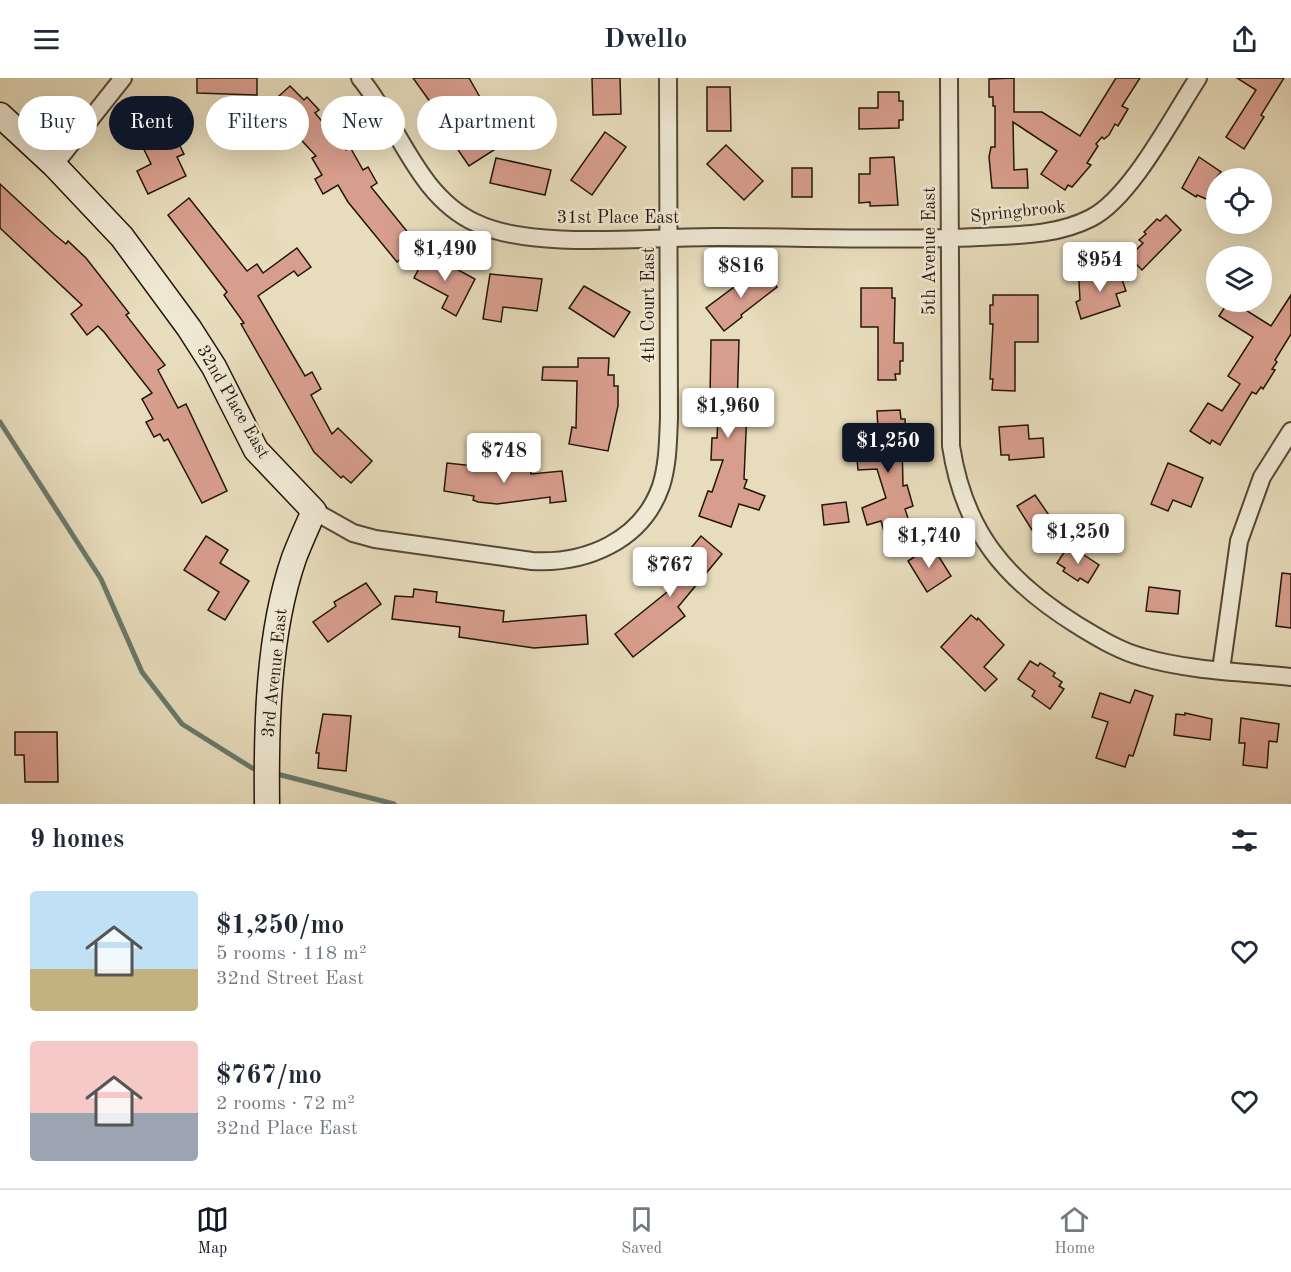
<!DOCTYPE html>
<html lang="en">
<head>
<meta charset="utf-8">
<style>
	:root { --surface:#fff; --page:#f6f6f7; --text:#1f2937; --muted:#747a83; --line:#e0e1e3; --accent:#111827 }
	body { margin:0; font-family:"Old Standard TT",serif; background:var(--page); color:var(--text); height:100vh; display:flex; flex-direction:column; font-size:22px; white-space:nowrap }
	* { box-sizing:border-box; margin:0 }
	p { font-size:20px; color:var(--muted) }
	.icon { flex:none; width:33px; height:33px; fill:none; stroke:currentColor; stroke-width:2; stroke-linecap:round; stroke-linejoin:round }
	.map { position:relative; height:726px; overflow:hidden }
	.panel { display:flex; flex-direction:column; background:var(--surface); flex:1 }
	.panel>* { flex:none }
	.guide { position:absolute; left:18px; top:18px; width:600px; height:54px; display:flex; gap:12px }
	.fabs { position:absolute; left:1206px; top:90px; display:grid; gap:12px }
	.fabs a { display:grid; place-items:center; width:66px; height:66px; border-radius:50%; background:var(--surface); box-shadow:0 6px 24px #0002; font-size:30px }
	.price { position:absolute; translate:-50% -51px; padding:0 14px; border-radius:6px; background:#fff; color:#222; font-size:20px; line-height:39px; filter:drop-shadow(0 2px 3px #0008) }
	.price::after { content:''; position:absolute; left:50%; top:36px; width:18px; height:14px; margin-left:-9px; background:inherit; clip-path:polygon(0 0,100% 0,50% 100%) }
	.price.active { background:var(--accent); color:#fff }
	ul { padding:0; list-style:none }
	li { display:flex; align-items:center; gap:18px; height:150px; padding:0 30px }
	li span { display:grid; place-items:center; flex:none; width:168px; height:120px; border-radius:6px; color:#555 }
	li>.icon { margin-inline-start:auto }
	span .icon { width:72px; height:72px; fill:#fffc; stroke-width:1 }
	li b { font-size:26px }
	h2 { display:flex; justify-content:space-between; align-items:center; height:72px; padding:0 30px; font-size:26px }
	.chip { padding:0 21px; border-radius:27px; background:var(--surface); box-shadow:0 6px 24px #0002; font-size:21px; line-height:54px }
	.chip.active { background:var(--accent); color:#fff }
	header { display:flex; justify-content:space-between; align-items:center; height:78px; padding:0 30px; background:var(--surface); font-size:27px; font-weight:600 }
	.dock { display:flex; justify-content:space-around; align-items:center; height:84px; border-top:2px solid var(--line); background:var(--surface); font-size:16px; color:var(--muted) }
	.dock a { display:grid; justify-items:center; gap:3px }
	.dock .active { color:var(--accent) }
	.map>svg:first-child { display:block }
</style>
</head>
<body>
<header><svg class="icon" aria-label="menu" viewBox="0 0 24 24"><path d="M4 6h16M4 12h16M4 18h16"/></svg>Dwello<svg class="icon" aria-label="share" viewBox="0 0 24 24"><path d="M12 15V3M7 8l5-5 5 5M5 13v7h14v-7"/></svg></header>
<div class="map">
<svg width="1291" height="726" viewBox="0 0 1291 726">
	<rect width="100%" height="100%" fill="#e7dcbb"/>
	<filter id="stains"><feTurbulence type="fractalNoise" baseFrequency=".00333" numOctaves="4"/><feColorMatrix values="0 0 0 0 .2 0 0 0 0 .09 0 0 0 0 .02 0 0 0 .5 -.17"/></filter>
	<radialGradient id="worn" r=".72"><stop offset=".6" stop-color="#630" stop-opacity="0"/><stop offset="1" stop-color="#630" stop-opacity=".3"/></radialGradient>
	<g fill="none" stroke-linecap="round" stroke-linejoin="round">
		<g stroke="#697a6c" stroke-width="5">
			<path d="M 0,344 L 101,501 L 142,594 L 182,646 L 252,690 L 261,692"/>
			<path d="M 273,695 L 394,726"/>
		</g>
	</g>
	<g fill="#d89e8d" stroke="#23160b" stroke-width="1.5">
		<path d="M 197,0 L 257,0 L 257,17 L 197,15 Z"/>
		<path d="M 413,0 L 469,0 L 498,51 L 488,58 L 497,70 L 469,88 L 454,66 L 462,60 L 440,28 L 436,32 Z"/>
		<path d="M 592,0 L 620,0 L 621,36 L 593,37 Z"/>
		<path d="M 1014,0 L 1014,34 L 1042,34 L 1080,58 L 1116,0 L 1140,0 L 1122,28 L 1128,31 L 1118,48 L 1115,46 L 1109,57 L 1104,61 L 1102,59 L 1096,66 L 1098,68 L 1087,85 L 1091,87 L 1072,109 L 1068,107 L 1065,112 L 1041,96 L 1057,73 L 1013,44 L 1014,92 L 1027,91 L 1028,110 L 992,110 L 989,79 L 991,69 L 995,69 L 995,28 L 993,28 L 993,19 L 989,19 L 989,1 Z"/>
		<path d="M 1237,0 L 1284,0 L 1261,37 L 1264,39 L 1244,71 L 1226,59 L 1256,12 Z"/>
		<path d="M 290,8 L 304,22 L 307,19 L 319,32 L 315,35 L 346,72 L 350,69 L 363,92 L 368,89 L 377,105 L 371,109 L 418,167 L 397,184 L 348,124 L 338,107 L 323,116 L 315,101 L 322,97 L 312,80 L 316,78 L 269,27 Z"/>
		<path d="M 707,9 L 730,9 L 731,53 L 707,53 Z"/>
		<path d="M 878,14 L 899,14 L 899,23 L 903,23 L 903,42 L 899,42 L 899,50 L 859,51 L 859,30 L 878,30 Z"/>
		<path d="M 158,44 L 166,59 L 174,56 L 184,76 L 177,79 L 186,98 L 148,116 L 137,93 L 151,86 L 136,55 Z"/>
		<path d="M 605,54 L 626,69 L 592,117 L 571,102 Z"/>
		<path d="M 726,67 L 763,103 L 744,122 L 707,86 Z"/>
		<path d="M 894,79 L 898,127 L 870,128 L 870,124 L 859,125 L 859,96 L 870,96 L 870,80 Z"/>
		<path d="M 1199,79 L 1221,94 L 1216,100 L 1216,115 L 1211,123 L 1197,117 L 1196,119 L 1182,110 Z"/>
		<path d="M 496,80 L 551,92 L 545,117 L 490,105 Z"/>
		<rect x="792" y="90" width="20" height="29"/>
		<path d="M 0,106 L 55,157 L 66,166 L 68,163 L 86,180 L 129,235 L 126,237 L 165,287 L 158,292 L 178,330 L 186,326 L 227,413 L 202,425 L 168,361 L 164,363 L 160,356 L 154,359 L 146,344 L 153,341 L 142,321 L 152,315 L 104,254 L 98,248 L 87,257 L 71,236 L 82,227 L 0,150 Z"/>
		<path d="M 189,120 L 247,193 L 257,186 L 263,195 L 297,170 L 311,189 L 298,198 L 294,193 L 258,218 L 305,298 L 312,294 L 321,311 L 311,317 L 332,356 L 338,350 L 372,383 L 351,405 L 343,398 L 341,400 L 314,374 L 241,246 L 244,245 L 224,217 L 227,214 L 168,137 Z"/>
		<path d="M 1166,137 L 1181,152 L 1142,192 L 1129,179 L 1143,165 L 1139,162 L 1146,156 L 1144,154 L 1157,141 L 1160,143 Z"/>
		<path d="M 427,175 L 475,201 L 456,238 L 442,230 L 448,218 L 414,200 Z"/>
		<path d="M 761,189 L 777,209 L 741,237 L 742,239 L 724,253 L 706,230 Z"/>
		<path d="M 1118,190 L 1126,213 L 1116,216 L 1120,228 L 1081,241 L 1076,224 L 1080,222 L 1079,203 Z"/>
		<path d="M 490,196 L 542,201 L 537,233 L 503,229 L 501,244 L 483,241 Z"/>
		<path d="M 584,208 L 630,234 L 614,259 L 569,230 Z"/>
		<path d="M 861,210 L 892,210 L 892,220 L 895,220 L 894,265 L 903,265 L 903,283 L 900,283 L 900,296 L 895,296 L 896,302 L 878,302 L 878,249 L 861,249 Z"/>
		<path d="M 993,217 L 1038,217 L 1038,264 L 1015,264 L 1015,313 L 992,312 L 993,301 L 990,301 L 993,246 L 990,246 L 990,227 L 993,227 Z"/>
		<path d="M 1291,217 L 1291,256 L 1275,282 L 1277,284 L 1272,291 L 1275,292 L 1263,311 L 1261,309 L 1256,316 L 1252,314 L 1220,367 L 1212,362 L 1210,366 L 1190,353 L 1208,325 L 1222,333 L 1240,306 L 1228,298 L 1253,259 L 1219,238 L 1228,224 L 1233,224 L 1271,248 Z"/>
		<path d="M 711,262 L 739,262 L 737,332 L 747,332 L 744,401 L 747,402 L 744,410 L 765,418 L 759,432 L 739,426 L 731,449 L 699,438 L 708,413 L 712,414 L 723,382 L 711,382 L 712,360 L 717,360 L 719,319 L 710,319 Z"/>
		<path d="M 578,280 L 609,280 L 608,297 L 614,297 L 614,308 L 618,308 L 618,328 L 608,373 L 569,366 L 572,349 L 576,350 L 577,303 L 542,302 L 543,289 L 578,289 Z"/>
		<path d="M 900,332 L 901,341 L 905,341 L 906,362 L 902,362 L 903,408 L 907,407 L 913,428 L 905,431 L 912,453 L 886,460 L 881,443 L 867,447 L 862,430 L 886,420 L 877,391 L 858,392 L 856,371 L 871,370 L 871,352 L 878,352 L 877,333 Z"/>
		<path d="M 1028,347 L 1029,361 L 1043,360 L 1044,379 L 1009,382 L 1009,377 L 1001,377 L 999,349 Z"/>
		<path d="M 447,385 L 510,392 L 530,390 L 531,396 L 562,393 L 566,423 L 550,425 L 550,419 L 497,426 L 478,424 L 473,422 L 474,418 L 444,413 Z"/>
		<path d="M 1168,385 L 1203,400 L 1191,429 L 1173,422 L 1168,433 L 1151,426 Z"/>
		<path d="M 1035,417 L 1051,440 L 1032,452 L 1017,428 Z"/>
		<path d="M 846,424 L 849,444 L 824,447 L 822,427 Z"/>
		<path d="M 206,458 L 228,472 L 220,485 L 249,503 L 225,542 L 208,532 L 219,514 L 184,492 Z"/>
		<path d="M 701,458 L 722,476 L 678,529 L 685,538 L 633,579 L 615,556 L 677,506 L 662,494 L 676,478 L 681,482 Z"/>
		<path d="M 1069,467 L 1099,487 L 1088,505 L 1080,500 L 1078,503 L 1063,493 L 1065,490 L 1057,485 Z"/>
		<path d="M 928,470 L 932,476 L 936,474 L 951,498 L 927,514 L 908,483 Z"/>
		<path d="M 1282,495 L 1291,496 L 1291,550 L 1276,548 Z"/>
		<path d="M 366,505 L 381,526 L 328,564 L 313,544 L 336,528 L 334,524 Z"/>
		<path d="M 1149,509 L 1180,513 L 1178,536 L 1146,533 Z"/>
		<path d="M 414,511 L 437,514 L 436,524 L 504,533 L 503,544 L 586,537 L 588,566 L 534,570 L 459,559 L 460,549 L 392,541 L 395,518 L 413,519 Z"/>
		<path d="M 971,537 L 977,542 L 978,540 L 1004,567 L 984,589 L 997,601 L 985,613 L 941,569 Z"/>
		<path d="M 1030,583 L 1038,588 L 1040,585 L 1055,595 L 1053,598 L 1062,604 L 1059,608 L 1064,611 L 1050,631 L 1032,618 L 1035,613 L 1018,601 Z"/>
		<path d="M 1135,612 L 1153,618 L 1133,678 L 1129,677 L 1125,689 L 1096,680 L 1108,644 L 1092,639 L 1100,615 L 1130,625 Z"/>
		<path d="M 1185,635 L 1212,641 L 1210,662 L 1174,657 L 1176,636 L 1185,637 Z"/>
		<path d="M 323,636 L 351,638 L 346,693 L 318,690 L 319,675 L 316,675 Z"/>
		<path d="M 1241,640 L 1279,646 L 1277,664 L 1269,663 L 1267,690 L 1243,687 L 1245,665 L 1239,665 Z"/>
		<path d="M 15,654 L 57,654 L 58,704 L 25,704 L 24,677 L 15,677 Z"/>
	</g>
	<g fill="none" stroke-linecap="round" stroke-linejoin="round">
		<g stroke="#544837" stroke-width="20">
			<g id="street">
				<path d="M 360,0 C 399,47 417,118 476,145 C 533,173 656,158 722,159 C 808,159 893,163 979,159 C 1017,157 1056,158 1091,140 C 1131,120 1173,38 1198,0"/>
				<path d="M 949,0 L 951,368 C 964,453 1005,502 1077,547 C 1097,559 1119,573 1142,579 C 1190,593 1242,594 1291,599"/>
				<path d="M 54,87 L 123,0"/>
				<path d="M 314,433 L 353,455 L 375,461 L 532,483 C 586,486 642,463 661,408 C 668,386 668,363 669,340 L 668,0"/>
				<path d="M 1221,592 L 1239,463 L 1262,399 L 1291,353"/>
			</g>
		</g>
		<g stroke="#23160b" stroke-width="27">
			<path id="secondary" d="M 0,37 L 54,87 L 122,159 L 189,250 L 214,289 L 256,372 L 314,433 C 307,449 300,464 294,480 C 268,555 266,648 267,726"/>
		</g>
		<use href="#street" stroke="#efe8d3" stroke-width="16"/>
		<use href="#secondary" stroke="#efe8d3" stroke-width="24"/>
	</g>
	<g text-anchor="middle" dominant-baseline="central" stroke-width="5" stroke-linejoin="round" paint-order="stroke">
		<g font-size="18" fill="#23160b" stroke="#efe8d3">
			<text transform="translate(1018 134) rotate(-6)">Springbrook</text>
			<text x="618" y="140">31st Place East</text>
			<text transform="translate(930 173) rotate(-90)">5th Avenue East</text>
			<text transform="translate(649 227) rotate(-90)">4th Court East</text>
			<text transform="translate(233 324) rotate(60)">32nd Place East</text>
			<text transform="translate(275 595) rotate(-84)">3rd Avenue East</text>
		</g>
	</g>
	<rect width="100%" height="100%" filter="url(#stains)"/>
	<rect width="100%" height="100%" fill="url(#worn)"/>
</svg>
<div class="fabs">
<a><svg class="icon" aria-label="locate" viewBox="0 0 24 24"><circle cx="12" cy="12" r="6"/><path d="M12 2v4M12 18v4M2 12h4M18 12h4"/></svg></a>
<a><svg class="icon" aria-label="layers" viewBox="0 0 24 24"><path d="M12 4l9 5-9 5-9-5zM3 14l9 5 9-5"/></svg></a>
</div>
<b class="price" style="left:445px;top:204px">$1,490</b>
<b class="price" style="left:1100px;top:215px">$954</b>
<b class="price" style="left:741px;top:221px">$816</b>
<b class="price" style="left:728px;top:361px">$1,960</b>
<b class="price active" style="left:888px;top:396px">$1,250</b>
<b class="price" style="left:504px;top:406px">$748</b>
<b class="price" style="left:1078px;top:487px">$1,250</b>
<b class="price" style="left:929px;top:491px">$1,740</b>
<b class="price" style="left:670px;top:520px">$767</b>
<div class="guide">
<a class="chip">Buy</a>
<a class="chip active">Rent</a>
<a class="chip">Filters</a>
<a class="chip">New</a>
<a class="chip">Apartment</a>
</div>
</div>
<section class="panel">
<h2>9 homes<svg class="icon" aria-label="filters" viewBox="0 0 24 24"><path d="M4 7h16M4 17h16"/><circle cx="9" cy="7" r="2"/><circle cx="15" cy="17" r="2"/></svg></h2>
<ul>
<li><span style="background:linear-gradient(#bfe0f5 65%,#c2b280 0)"><svg class="icon" aria-label="home" viewBox="0 0 24 24"><path d="M3 11l9-7 9 7M6 9v11h12V9"/></svg></span><div><b>$1,250/mo</b><p>5 rooms · 118 m²</p><p>32nd Street East</p></div><svg class="icon" aria-label="heart" viewBox="0 0 24 24"><path d="M12 20l-8-8c-3-5 5-10 8-4 3-6 11-1 8 4z"/></svg></li>
<li><span style="background:linear-gradient(#f6c9c9 60%,#9aa5b1 0)"><svg class="icon" aria-label="home" viewBox="0 0 24 24"><path d="M3 11l9-7 9 7M6 9v11h12V9"/></svg></span><div><b>$767/mo</b><p>2 rooms · 72 m²</p><p>32nd Place East</p></div><svg class="icon" aria-label="heart" viewBox="0 0 24 24"><path d="M12 20l-8-8c-3-5 5-10 8-4 3-6 11-1 8 4z"/></svg></li>
</ul>
</section>
<nav class="dock">
<a class="active"><svg class="icon" aria-label="map" viewBox="0 0 24 24"><path d="M3 6l6-2 6 2 6-2v14l-6 2-6-2-6 2zM9 4v14M15 6v14"/></svg>Map</a>
<a><svg class="icon" aria-label="saved" viewBox="0 0 24 24"><path d="M7 4h10v16l-5-4-5 4z"/></svg>Saved</a>
<a><svg class="icon" aria-label="home" viewBox="0 0 24 24"><path d="M3 11l9-7 9 7M6 9v11h12V9"/></svg>Home</a>
</nav>
</body>
</html>
